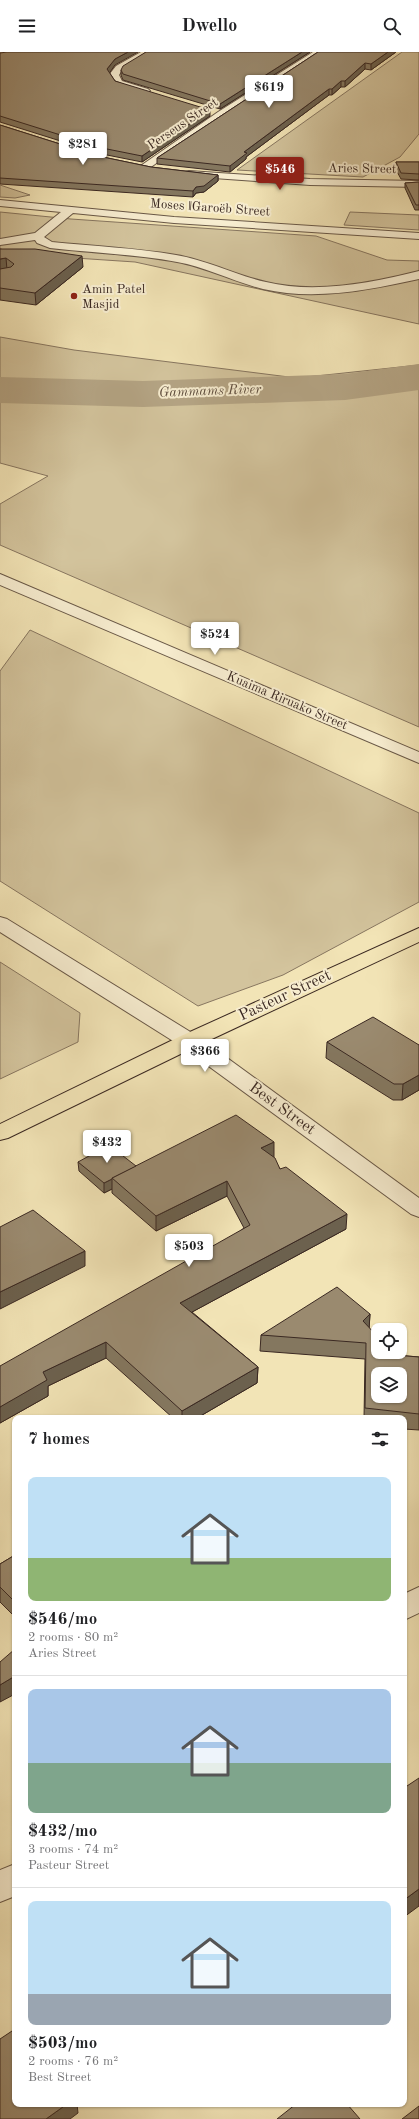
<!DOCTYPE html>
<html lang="en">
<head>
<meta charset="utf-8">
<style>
	:root { --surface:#fff; --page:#f2f2f2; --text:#202124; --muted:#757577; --line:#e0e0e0; --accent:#8f2418 }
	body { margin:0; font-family:"Old Standard TT",serif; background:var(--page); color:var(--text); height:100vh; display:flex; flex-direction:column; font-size:15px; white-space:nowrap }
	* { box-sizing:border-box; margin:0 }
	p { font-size:13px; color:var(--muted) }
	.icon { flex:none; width:22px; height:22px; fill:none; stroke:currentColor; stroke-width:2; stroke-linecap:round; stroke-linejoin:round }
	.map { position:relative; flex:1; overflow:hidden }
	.side { position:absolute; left:12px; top:1363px; width:395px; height:692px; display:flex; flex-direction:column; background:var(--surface); border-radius:8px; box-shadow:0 1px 3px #0004 }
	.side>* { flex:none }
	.tools { position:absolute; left:371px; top:1271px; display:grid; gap:8px }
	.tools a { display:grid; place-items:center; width:36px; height:36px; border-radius:8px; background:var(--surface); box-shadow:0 1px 3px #0004; font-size:20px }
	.price { position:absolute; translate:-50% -34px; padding:0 9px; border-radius:4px; background:#fff; color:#222; font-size:13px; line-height:26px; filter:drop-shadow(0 1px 2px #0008) }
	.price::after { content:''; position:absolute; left:50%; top:24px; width:12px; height:9px; margin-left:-6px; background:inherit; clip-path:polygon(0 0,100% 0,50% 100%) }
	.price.selected { background:var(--accent); color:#fff }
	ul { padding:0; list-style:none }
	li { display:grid; align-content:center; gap:8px; height:212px; padding:0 16px }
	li+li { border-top:1px solid var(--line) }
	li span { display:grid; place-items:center; height:124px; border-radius:8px; color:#555 }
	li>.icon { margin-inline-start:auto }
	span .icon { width:72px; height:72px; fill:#fffc; stroke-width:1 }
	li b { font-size:17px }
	h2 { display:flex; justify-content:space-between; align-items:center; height:48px; padding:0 16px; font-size:17px }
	header { display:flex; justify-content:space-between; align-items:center; height:52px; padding:0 16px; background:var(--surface); font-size:18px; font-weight:700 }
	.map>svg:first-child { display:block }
</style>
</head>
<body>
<header><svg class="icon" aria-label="menu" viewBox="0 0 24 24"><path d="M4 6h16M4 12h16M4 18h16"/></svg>Dwello<svg class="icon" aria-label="search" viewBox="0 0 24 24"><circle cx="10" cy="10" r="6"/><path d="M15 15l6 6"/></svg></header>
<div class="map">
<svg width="419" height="2067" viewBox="0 0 419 2067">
	<rect width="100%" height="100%" fill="#f2e4b6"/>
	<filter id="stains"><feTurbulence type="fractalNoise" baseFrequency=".005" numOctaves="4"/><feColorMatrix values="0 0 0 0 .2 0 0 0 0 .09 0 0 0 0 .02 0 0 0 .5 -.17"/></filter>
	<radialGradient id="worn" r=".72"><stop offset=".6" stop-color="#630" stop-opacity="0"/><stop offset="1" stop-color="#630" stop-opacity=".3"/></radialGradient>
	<g fill="#d3c49d" stroke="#877660">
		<path d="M 402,0 L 419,0 L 419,82 L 400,105 L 363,125 L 237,118 Z"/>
		<path d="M 0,133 L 30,143 L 15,146 L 0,145 Z"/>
		<path d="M 0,160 L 71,167 L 316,184 L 387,208 L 419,209 L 419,272 L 135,210 L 0,201 Z"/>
		<path d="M 350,160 L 419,163 L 419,178 L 344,173 Z"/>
		<path d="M 0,285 L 74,298 L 297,326 L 419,313 L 419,675 L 0,493 L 0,452 L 48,424 L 0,411 Z"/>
		<path d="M 30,578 L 419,761 L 419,850 L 283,923 L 198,954 L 0,829 L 0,619 Z"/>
		<path d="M 0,910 L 80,961 L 78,990 L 0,1027 Z"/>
	</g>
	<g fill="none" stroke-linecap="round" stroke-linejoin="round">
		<path fill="#b4a484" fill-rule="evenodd" d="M 419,312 L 419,338 L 345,348 L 143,355 L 0,351 L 0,325 L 143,329 L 345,322 Z"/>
		<g stroke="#695847" stroke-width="2">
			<g id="minor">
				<path d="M 141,0 L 152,0 L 122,18 L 119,23 L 122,29 L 148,37 L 150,39 L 145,42 L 116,33 L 109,23 L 116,14 Z"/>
				<path d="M 313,0 L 323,0 L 224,64 L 148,117 L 140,117 L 139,115 L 218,60 Z"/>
				<path d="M 189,119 L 310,127 L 419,129 L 419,135 L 310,133 L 185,124 L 184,122 L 185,120 Z"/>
				<path d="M 0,148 L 174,165 L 419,181 L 419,187 L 174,171 L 73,161 L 44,185 L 52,190 C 93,194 136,196 176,203 C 207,208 235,223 266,230 C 314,242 372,231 419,219 L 419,227 C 369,238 314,249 263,237 C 234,230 206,215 177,210 C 135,202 92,201 50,196 L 37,191 L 35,188 L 0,193 L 0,187 L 35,181 L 61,160 L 0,154 Z"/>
				<path d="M 0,522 L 419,700 L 419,711 L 0,533 Z"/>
				<path d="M 0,865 L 7,867 L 197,984 L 419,1146 L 419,1165 L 411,1162 L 181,994 L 0,880 Z"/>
				<path d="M 419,1535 L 419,1561 L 404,1568 L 404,1542 Z"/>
				<path d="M 15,1812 L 15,1844 L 0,1850 L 0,1818 Z"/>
			</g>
		</g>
		<g stroke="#3b2922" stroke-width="2">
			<path id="major" d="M 419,876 L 419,890 L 197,994 L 8,1086 L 0,1088 L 0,1072 L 181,984 Z"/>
		</g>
		<use href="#minor" fill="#f7edd0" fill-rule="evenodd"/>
		<use href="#major" fill="#f2e4b6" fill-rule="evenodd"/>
	</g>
	<g fill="#84775f" stroke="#3b2922">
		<path d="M 146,0 L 310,0 L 220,57 L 123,28 L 121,23 L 121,18 Z"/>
		<path d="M 318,0 L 396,0 L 371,18 L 365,17 L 345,35 L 341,35 L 332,43 L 329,43 L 246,105 L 246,107 L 230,120 L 157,112 L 157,106 Z"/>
		<path d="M 0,1 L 115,13 L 109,20 L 115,29 L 210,64 L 142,110 L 102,102 L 0,70 Z"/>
		<path d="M 0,73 L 98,104 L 151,115 L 218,123 L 218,129 L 204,140 L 196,141 L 193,145 L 0,132 Z"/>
		<path d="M 396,110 L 419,110 L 419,128 L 401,127 L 395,116 Z"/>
		<path d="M 419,130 L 419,158 L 415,158 L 405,136 L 405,131 Z"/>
		<path d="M 0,197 L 83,215 L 36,253 L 0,248 Z"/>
		<path d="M 327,990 L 419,993 L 419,1038 L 402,1048 L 393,1048 L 326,1006 Z"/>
		<path d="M 273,1105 L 280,1117 L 346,1177 L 192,1260 L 258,1315 L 257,1331 L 197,1366 L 173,1366 L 106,1306 L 48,1334 L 48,1344 L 0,1371 L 244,1176 L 227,1144 L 156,1179 L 112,1141 L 112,1137 L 104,1141 L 79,1119 L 78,1110 L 136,1114 L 274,1105 Z"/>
		<path d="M 370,1262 L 369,1276 L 395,1303 L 419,1305 L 419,1378 L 404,1377 L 404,1366 L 364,1366 L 365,1307 L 260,1299 L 261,1283 Z"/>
		<path d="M 15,1503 L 15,1565 L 0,1550 L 0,1512 Z"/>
	</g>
	<g fill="#6c614e" stroke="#3b2922">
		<path d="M 128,0 L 138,0 L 115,13 L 108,23 L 107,17 L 115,7 Z"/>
		<path d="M 302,0 L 310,0 L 220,57 L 220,52 Z"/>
		<path d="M 388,0 L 396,0 L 371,18 L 371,12 Z"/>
		<path d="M 365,11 L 365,17 L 345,35 L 345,29 Z"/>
		<path d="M 341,29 L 341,35 L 332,43 L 332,37 Z"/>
		<path d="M 329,37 L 329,43 L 246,105 L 246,107 L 230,120 L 230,114 L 244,100 Z"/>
		<path d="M 210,58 L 210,64 L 142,110 L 142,104 Z"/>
		<path d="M 218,123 L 218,129 L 204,140 L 196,141 L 193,145 L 193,139 L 196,135 Z"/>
		<path d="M 82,204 L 83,215 L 36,253 L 35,241 Z"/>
		<path d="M 6,206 L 7,218 L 0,219 L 0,207 Z"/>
		<path d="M 419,1023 L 419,1038 L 402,1048 L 403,1032 Z"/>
		<path d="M 274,1090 L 274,1105 L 261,1111 L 261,1096 Z"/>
		<path d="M 112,1127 L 112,1137 L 104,1141 L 104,1131 Z"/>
		<path d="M 227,1129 L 227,1144 L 156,1179 L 156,1164 Z"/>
		<path d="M 347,1162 L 346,1177 L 181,1266 L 180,1251 Z"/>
		<path d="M 85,1199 L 85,1214 L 0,1257 L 0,1240 Z"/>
		<path d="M 370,1262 L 369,1278 L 363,1269 Z"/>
		<path d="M 106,1290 L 106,1306 L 48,1334 L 48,1344 L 0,1371 L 0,1355 L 43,1320 Z"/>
		<path d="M 258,1315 L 257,1331 L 197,1366 L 182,1366 L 182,1359 Z"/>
		<path d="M 15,1624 L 15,1642 L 0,1650 L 0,1633 Z"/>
		<path d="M 419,1837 L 419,1854 L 404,1865 L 404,1848 Z"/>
		<path d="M 67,2052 L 77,2052 L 78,2061 L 70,2067 L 46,2067 Z"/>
	</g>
	<g fill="#9a8a6f" stroke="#3b2922" fill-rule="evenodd">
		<path d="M 7,0 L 128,0 L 115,7 L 107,17 L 115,29 L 210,58 L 142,104 L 102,96 L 0,64 L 0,1 Z"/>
		<path d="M 146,0 L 302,0 L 220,52 L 123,22 L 121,18 L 123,14 Z"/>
		<path d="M 318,0 L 388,0 L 371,12 L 365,11 L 345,29 L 341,29 L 332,37 L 329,37 L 244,100 L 247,101 L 230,114 L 157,106 Z"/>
		<path d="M 0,73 L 98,104 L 151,115 L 218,123 L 204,134 L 196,135 L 193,139 L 0,126 Z"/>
		<path d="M 396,110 L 419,110 L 419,122 L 401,121 Z"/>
		<path d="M 419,130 L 419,153 L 416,153 L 405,131 Z"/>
		<path d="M 0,197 L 35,197 L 82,204 L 35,241 L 0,236 L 0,217 L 11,215 L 14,212 L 6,206 L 0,207 Z"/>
		<path d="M 373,965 L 419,993 L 419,1023 L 403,1032 L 394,1032 L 327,990 Z"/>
		<path d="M 236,1063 L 274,1090 L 261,1096 L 275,1106 L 280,1117 L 286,1115 L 347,1162 L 180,1251 L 258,1315 L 182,1359 L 106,1290 L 43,1320 L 47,1328 L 0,1355 L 0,1314 L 250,1173 L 227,1129 L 156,1164 L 112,1126 Z"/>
		<path d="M 109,1093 L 136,1114 L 112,1126 L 112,1127 L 104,1131 L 78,1110 Z"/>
		<path d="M 33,1158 L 85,1199 L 0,1240 L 0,1175 Z"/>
		<path d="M 337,1235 L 370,1262 L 363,1269 L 378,1285 L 378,1300 L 392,1300 L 395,1303 L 419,1305 L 419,1362 L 365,1356 L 366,1291 L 261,1283 ZM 378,1322 L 400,1322 L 400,1344 L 378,1344 Z"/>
		<path d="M 15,1503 L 15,1550 L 0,1535 L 0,1512 Z"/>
		<path d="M 15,1597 L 15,1624 L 0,1633 L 0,1610 Z"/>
		<path d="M 419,1726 L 419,1837 L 404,1848 L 404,1736 Z"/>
		<path d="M 15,1977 L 15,2052 L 67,2052 L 46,2067 L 0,2067 L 0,1987 Z"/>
		<path d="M 296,2052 L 347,2052 L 360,2067 L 277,2067 Z"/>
		<path d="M 419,2054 L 419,2067 L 402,2067 Z"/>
	</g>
	<circle fill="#8f2418" stroke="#f7edd0" stroke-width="1.5" cx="74" cy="244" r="4"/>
	<g text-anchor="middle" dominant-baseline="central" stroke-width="4" stroke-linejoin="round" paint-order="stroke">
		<g font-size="13" fill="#3b2922" stroke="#f7edd0">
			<text transform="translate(183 72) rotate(-34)">Perseus Street</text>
			<text transform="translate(362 117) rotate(1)">Aries Street</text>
			<text transform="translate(210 156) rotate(4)">Moses ǁGaroëb Street</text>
			<text transform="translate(287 649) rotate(23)">Kuaima Riruako Street</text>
		</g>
		<g font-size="13" fill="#3b2922" stroke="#f7edd0" text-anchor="start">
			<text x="82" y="237">Amin Patel<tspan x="82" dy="15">Masjid</tspan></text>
		</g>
		<g font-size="14" font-style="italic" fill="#5f4e3f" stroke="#f7edd0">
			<text transform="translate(210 339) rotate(-2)">Gammams River</text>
		</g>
		<g font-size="16" fill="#3b2922" stroke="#f7edd0">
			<text transform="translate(285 944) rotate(-25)">Pasteur Street</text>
			<text transform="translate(282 1057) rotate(36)">Best Street</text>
		</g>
	</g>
	<rect width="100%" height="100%" filter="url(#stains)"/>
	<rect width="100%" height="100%" fill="url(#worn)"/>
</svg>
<div class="tools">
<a><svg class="icon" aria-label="locate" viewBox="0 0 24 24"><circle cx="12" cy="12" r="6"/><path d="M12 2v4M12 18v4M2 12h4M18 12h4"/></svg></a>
<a><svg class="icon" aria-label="layers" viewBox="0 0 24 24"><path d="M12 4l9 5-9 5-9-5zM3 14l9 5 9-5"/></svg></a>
</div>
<b class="price" style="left:269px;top:57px">$619</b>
<b class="price" style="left:83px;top:114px">$281</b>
<b class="price selected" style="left:280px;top:139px">$546</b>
<b class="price" style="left:215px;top:604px">$524</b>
<b class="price" style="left:205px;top:1021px">$366</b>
<b class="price" style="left:107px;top:1112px">$432</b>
<b class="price" style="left:189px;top:1216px">$503</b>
<section class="side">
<h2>7 homes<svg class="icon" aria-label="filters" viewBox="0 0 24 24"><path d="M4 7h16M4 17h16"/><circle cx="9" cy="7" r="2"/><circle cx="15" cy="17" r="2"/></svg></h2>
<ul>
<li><span style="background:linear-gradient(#bfe0f5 65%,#8fb573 0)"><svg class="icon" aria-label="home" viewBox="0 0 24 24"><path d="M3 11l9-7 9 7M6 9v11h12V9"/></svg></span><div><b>$546/mo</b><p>2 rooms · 80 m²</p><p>Aries Street</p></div></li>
<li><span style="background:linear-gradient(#a9c7e8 60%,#7fa58c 0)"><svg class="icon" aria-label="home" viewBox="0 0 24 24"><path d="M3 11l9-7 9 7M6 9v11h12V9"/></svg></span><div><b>$432/mo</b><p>3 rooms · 74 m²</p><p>Pasteur Street</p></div></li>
<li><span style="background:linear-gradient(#bfe0f5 75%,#9aa5b1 0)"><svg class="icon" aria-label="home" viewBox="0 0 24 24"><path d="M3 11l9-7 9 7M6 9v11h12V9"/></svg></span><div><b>$503/mo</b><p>2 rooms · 76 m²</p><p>Best Street</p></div></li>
</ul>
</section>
</div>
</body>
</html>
